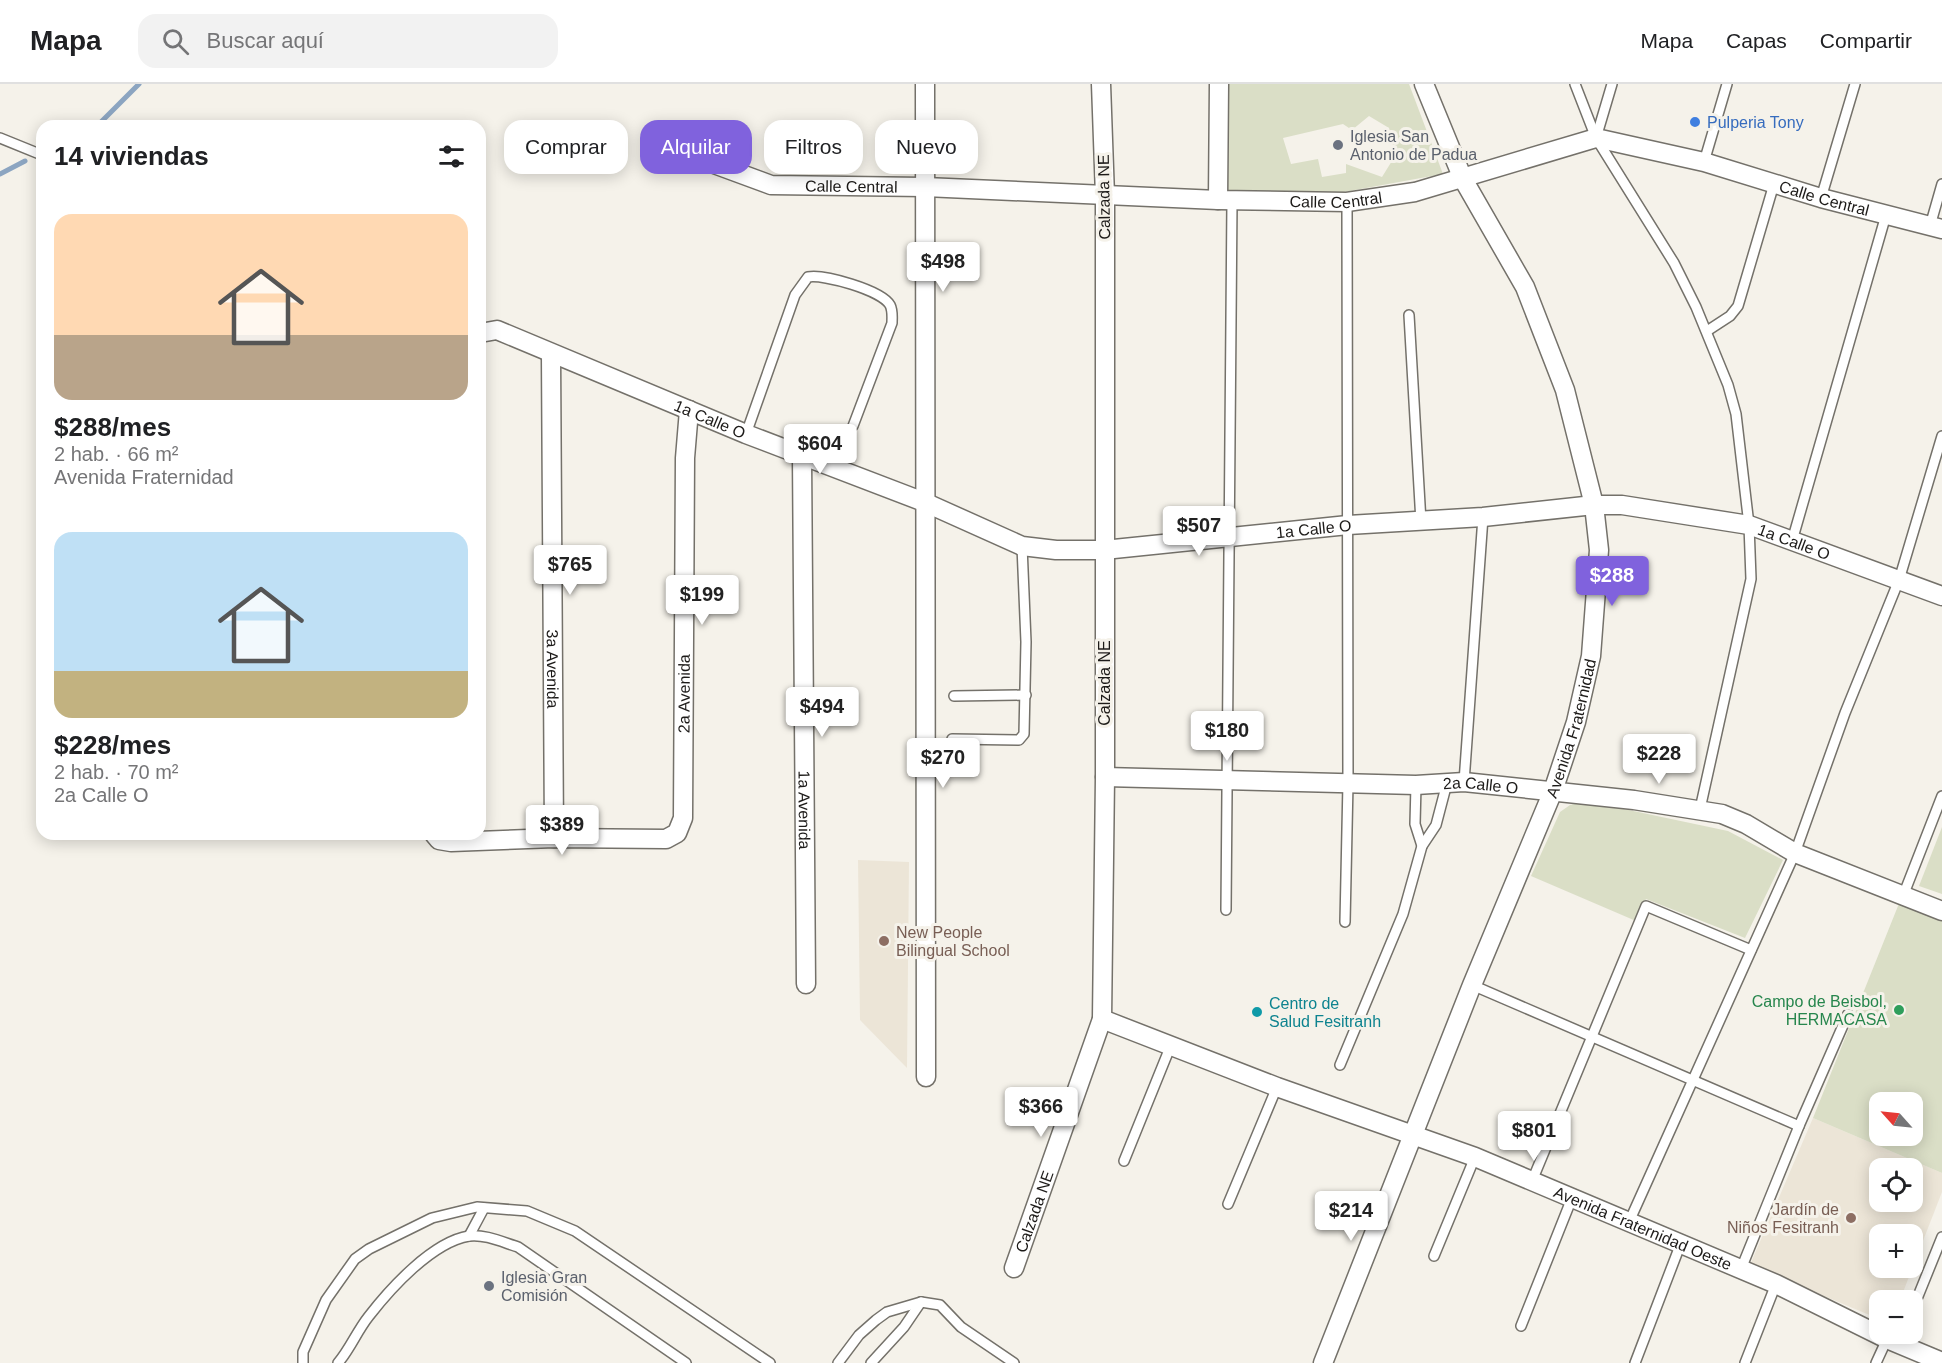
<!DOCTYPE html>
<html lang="es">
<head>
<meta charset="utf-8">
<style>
	:root { --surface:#fff; --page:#f2f2f2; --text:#202124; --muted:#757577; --line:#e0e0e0; --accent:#8062dd }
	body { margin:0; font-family:Arial,sans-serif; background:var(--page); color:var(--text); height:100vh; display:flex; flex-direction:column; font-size:22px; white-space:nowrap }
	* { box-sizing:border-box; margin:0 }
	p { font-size:20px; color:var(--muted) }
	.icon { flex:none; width:33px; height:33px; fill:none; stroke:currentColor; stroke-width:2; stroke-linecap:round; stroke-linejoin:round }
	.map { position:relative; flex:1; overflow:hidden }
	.panel { position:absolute; left:36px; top:36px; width:450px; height:720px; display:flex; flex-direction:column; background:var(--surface); border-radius:18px; box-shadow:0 3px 15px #0003 }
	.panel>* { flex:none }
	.guide { position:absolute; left:504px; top:36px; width:570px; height:54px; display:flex; gap:12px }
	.needle { width:39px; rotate:297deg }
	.buttons { position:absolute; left:1869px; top:1008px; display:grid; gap:12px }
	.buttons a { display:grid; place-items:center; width:54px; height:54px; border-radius:12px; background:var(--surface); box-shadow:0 3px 15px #0003; font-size:30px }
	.price { position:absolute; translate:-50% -51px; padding:0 14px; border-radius:6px; background:#fff; color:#222; font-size:20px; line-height:39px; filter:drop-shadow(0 2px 3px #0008) }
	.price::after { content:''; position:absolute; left:50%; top:36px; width:18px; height:14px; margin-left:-9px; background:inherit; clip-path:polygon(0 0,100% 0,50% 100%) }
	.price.active { background:var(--accent); color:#fff }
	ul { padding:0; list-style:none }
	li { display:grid; align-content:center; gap:12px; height:318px; padding:0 18px }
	li span { display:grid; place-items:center; height:186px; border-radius:18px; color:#555 }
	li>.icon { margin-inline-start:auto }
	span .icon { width:108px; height:108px; fill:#fffc; stroke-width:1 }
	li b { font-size:26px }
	h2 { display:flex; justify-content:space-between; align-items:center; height:72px; padding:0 18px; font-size:26px }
	.pill { padding:0 21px; border-radius:18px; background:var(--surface); box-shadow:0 3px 15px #0003; font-size:21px; line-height:54px }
	.pill.active { background:var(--accent); color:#fff }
	header { display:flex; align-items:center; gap:36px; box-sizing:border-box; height:84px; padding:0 30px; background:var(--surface); border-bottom:2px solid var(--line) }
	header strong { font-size:28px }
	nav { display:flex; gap:33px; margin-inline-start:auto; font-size:21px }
	.search { width:420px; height:54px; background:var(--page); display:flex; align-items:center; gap:15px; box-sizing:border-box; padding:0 21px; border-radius:18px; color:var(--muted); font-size:22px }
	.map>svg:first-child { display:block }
</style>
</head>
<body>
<header>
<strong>Mapa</strong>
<div class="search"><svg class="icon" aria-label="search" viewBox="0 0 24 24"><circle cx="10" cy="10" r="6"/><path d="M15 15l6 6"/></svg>Buscar aquí</div>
<nav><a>Mapa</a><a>Capas</a><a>Compartir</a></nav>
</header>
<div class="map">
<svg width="1942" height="1279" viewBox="0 0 1942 1279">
	<rect width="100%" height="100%" fill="#f5f2ea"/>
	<g fill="#ece5d7" fill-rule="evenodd">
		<path d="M 858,776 L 909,778 L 907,984 L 860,936 Z"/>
		<path d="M 1813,1034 L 1942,1089 L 1942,1108 L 1900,1216 L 1880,1216 L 1879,1235 L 1750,1181 ZM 1880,1084 L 1912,1084 L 1912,1118 L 1880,1118 ZM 1880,1150 L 1912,1150 L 1912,1184 L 1880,1184 Z"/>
	</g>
	<g fill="#dadec6" fill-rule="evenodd">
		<path d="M 1229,0 L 1409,0 L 1443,90 L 1344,108 L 1228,107 ZM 1369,32 L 1389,44 L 1395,72 L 1382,93 L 1346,80 L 1346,89 L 1322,93 L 1318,75 L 1291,80 L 1283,54 L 1343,40 L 1352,46 Z"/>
		<path d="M 1586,717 L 1728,747 L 1783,776 L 1745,854 L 1646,815 L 1636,837 L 1531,792 L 1560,728 L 1570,721 Z"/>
		<path d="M 1942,743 L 1942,810 L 1919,802 Z"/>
		<path d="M 1900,817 L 1942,834 L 1942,1089 L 1813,1034 ZM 1880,1018 L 1912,1018 L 1912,1052 L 1880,1052 Z"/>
	</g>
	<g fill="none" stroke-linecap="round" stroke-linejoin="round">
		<g stroke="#8ca5c1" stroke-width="5">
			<path d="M 93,42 L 101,38 L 139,0"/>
			<path d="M 0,90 L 25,77"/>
		</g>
		<g stroke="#74716a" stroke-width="12">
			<g id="lane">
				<path d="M 1575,0 L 1596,54 L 1674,179 L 1696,223 L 1728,301 L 1736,330 L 1749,441 L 1751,495 L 1700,725"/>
				<path d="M 0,54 L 42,71"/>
				<path d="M 1596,54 L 1612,0"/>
				<path d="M 1704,78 L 1727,0"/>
				<path d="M 1821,114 L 1855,0"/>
				<path d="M 1930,142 L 1942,100"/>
				<path d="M 1409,231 L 1421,438"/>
				<path d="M 1707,247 L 1730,232 L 1738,222 L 1774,100"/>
				<path d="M 746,350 L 795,211 L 808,193 C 824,190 881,206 890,221 C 893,227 892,233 892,239 L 853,342"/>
				<path d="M 1792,457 L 1886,131"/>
				<path d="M 954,612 L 1026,611"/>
				<path d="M 952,655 L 1019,656 L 1024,650 L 1026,558 L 1022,462"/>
				<path d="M 1464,698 L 1483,433"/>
				<path d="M 1416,701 L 1415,740 L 1422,762"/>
				<path d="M 1903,812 L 1942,712"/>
				<path d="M 1226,826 L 1232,117"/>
				<path d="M 1345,838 L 1348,699 L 1347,118"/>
				<path d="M 1472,901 L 1799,1042 L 1741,1185"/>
				<path d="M 1340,981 L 1403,830 L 1422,762 L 1436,741 L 1447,699"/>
				<path d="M 1799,1042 L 1848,930"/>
				<path d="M 1124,1077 L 1171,961"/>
				<path d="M 1532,1097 L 1646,822 L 1751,866"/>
				<path d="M 1228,1120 L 1277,1003"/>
				<path d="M 1629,1138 L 1795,769 L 1845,629 L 1899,496 L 1942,352"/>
				<path d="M 469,1152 L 484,1124"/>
				<path d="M 1434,1172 L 1475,1073"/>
				<path d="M 1912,1227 L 1942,1153"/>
				<path d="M 1521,1242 L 1572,1114"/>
				<path d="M 303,1279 L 303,1268 L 326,1216 L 355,1175 L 369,1165 L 432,1134 L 477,1123 L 527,1127 L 575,1147 L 770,1279"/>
				<path d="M 338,1279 C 350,1265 357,1247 369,1232 C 390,1205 432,1158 469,1152 C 485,1150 502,1158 518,1163 L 686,1279"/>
				<path d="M 838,1279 L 859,1251 L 876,1236 L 887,1228 L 921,1218 L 940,1221 L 961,1243 L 1014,1279"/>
				<path d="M 871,1279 L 904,1243 L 921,1218"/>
				<path d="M 1635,1279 L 1681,1159"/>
				<path d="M 1745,1279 L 1776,1200"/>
				<path d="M 1876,1279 L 1887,1255"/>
			</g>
		</g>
		<g stroke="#74716a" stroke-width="21">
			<g id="street">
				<path d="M 925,0 L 926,993"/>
				<path id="s1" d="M 714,80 L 771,101 L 925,103 L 1218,116 L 1347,118 L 1415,108 L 1596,54 L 1704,78 L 1821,114 L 1942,145"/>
				<path d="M 1218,116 L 1219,0"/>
				<path id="s2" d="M 480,249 L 497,246 L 746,350 L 924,418 L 1022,462 L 1056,466 L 1104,466 L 1348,441 L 1483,433 L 1594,421 L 1622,421 L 1749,441 L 1942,512"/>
				<path id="s3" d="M 551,271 L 554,754"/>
				<path id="s4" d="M 802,372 L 806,900"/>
				<path id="s5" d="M 1105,693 L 1416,701 L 1464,698 L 1634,716 L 1722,730 L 1746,740 L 1795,769 L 1942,827"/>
				<path id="s6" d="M 434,750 L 439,756 L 451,758 L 554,754 L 666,755 L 677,749 L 683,734 L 685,374 L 689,326"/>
				<path id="s7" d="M 1102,935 L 1277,1003 L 1475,1073 L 1776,1200 L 1887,1255 L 1942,1278"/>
				<path id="s8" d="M 1014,1184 L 1102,935 L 1105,693 L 1105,112 L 1101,0"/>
				<path id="s9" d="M 1323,1279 L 1472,901 L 1553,707 L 1576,638 L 1591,572 L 1599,466 L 1594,421 L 1565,306 L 1525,203 L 1463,95 L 1424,0"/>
			</g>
		</g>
		<use href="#lane" stroke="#fff" stroke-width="9"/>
		<use href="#street" stroke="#fff" stroke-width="18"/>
	</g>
	<circle fill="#3f7fe0" stroke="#f5f2ea" stroke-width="2" cx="1695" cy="38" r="6"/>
	<g fill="#6b7280" stroke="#f5f2ea" stroke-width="2">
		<circle cx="1338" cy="61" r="6"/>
		<circle cx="489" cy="1202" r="6"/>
	</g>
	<g fill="#8d6e63" stroke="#f5f2ea" stroke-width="2">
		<circle cx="884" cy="857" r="6"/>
		<circle cx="1851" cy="1134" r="6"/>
	</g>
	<circle fill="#2e9e5b" stroke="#f5f2ea" stroke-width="2" cx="1899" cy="926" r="6"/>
	<circle fill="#0f9aa8" stroke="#f5f2ea" stroke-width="2" cx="1257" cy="928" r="6"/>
	<g text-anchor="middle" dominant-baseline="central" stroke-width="6" stroke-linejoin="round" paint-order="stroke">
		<g font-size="16" fill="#366cbe" stroke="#f5f2ea" text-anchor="start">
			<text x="1707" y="38">Pulperia Tony</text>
		</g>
		<g font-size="16" fill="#5b616d" stroke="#f5f2ea" text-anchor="start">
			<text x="1350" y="52">Iglesia San<tspan x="1350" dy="18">Antonio de Padua</tspan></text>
			<text x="501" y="1193">Iglesia Gran<tspan x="501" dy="18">Comisión</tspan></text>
		</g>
		<g font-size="16" fill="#1d1b19" stroke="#f5f2ea">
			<text stroke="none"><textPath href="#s1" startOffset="141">Calle Central</textPath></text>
			<text transform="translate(1104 113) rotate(-91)">Calzada NE</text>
			<text stroke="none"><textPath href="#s1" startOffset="626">Calle Central</textPath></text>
			<text stroke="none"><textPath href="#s1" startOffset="1131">Calle Central</textPath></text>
			<text stroke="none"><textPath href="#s2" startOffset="248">1a Calle O</textPath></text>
			<text stroke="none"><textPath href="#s2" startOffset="878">1a Calle O</textPath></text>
			<text stroke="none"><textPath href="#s2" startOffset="1364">1a Calle O</textPath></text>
			<text stroke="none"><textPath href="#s3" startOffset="314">3a Avenida</textPath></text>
			<text transform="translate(1104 599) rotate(-90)">Calzada NE</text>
			<text stroke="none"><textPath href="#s6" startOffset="388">2a Avenida</textPath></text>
			<text stroke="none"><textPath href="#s9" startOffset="682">Avenida Fraternidad</textPath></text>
			<text stroke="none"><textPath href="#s5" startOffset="376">2a Calle O</textPath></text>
			<text stroke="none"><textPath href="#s4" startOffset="354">1a Avenida</textPath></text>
			<text stroke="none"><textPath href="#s8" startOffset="60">Calzada NE</textPath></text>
			<text stroke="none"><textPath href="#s7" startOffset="580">Avenida Fraternidad Oeste</textPath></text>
		</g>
		<g font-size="16" fill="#785e54" stroke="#f5f2ea" text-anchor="start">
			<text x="896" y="848">New People<tspan x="896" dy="18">Bilingual School</tspan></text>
			<text x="1839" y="1125" text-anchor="end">Jardín de<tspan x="1839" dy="18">Niños Fesitranh</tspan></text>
		</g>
		<g font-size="16" fill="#27864d" stroke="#f5f2ea" text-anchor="end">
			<text x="1887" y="917">Campo de Beisbol,<tspan x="1887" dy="18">HERMACASA</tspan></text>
		</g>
		<g font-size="16" fill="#0d838f" stroke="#f5f2ea" text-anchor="start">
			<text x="1269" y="919">Centro de<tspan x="1269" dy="18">Salud Fesitranh</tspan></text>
		</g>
	</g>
</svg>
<div class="buttons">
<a><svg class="needle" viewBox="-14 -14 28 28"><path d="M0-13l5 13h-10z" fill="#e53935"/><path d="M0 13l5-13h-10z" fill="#757577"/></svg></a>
<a><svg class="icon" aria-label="locate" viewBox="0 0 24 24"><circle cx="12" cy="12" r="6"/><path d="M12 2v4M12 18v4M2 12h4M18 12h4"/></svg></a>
<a>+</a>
<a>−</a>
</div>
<b class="price" style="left:943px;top:209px">$498</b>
<b class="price" style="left:820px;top:391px">$604</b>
<b class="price" style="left:1199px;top:473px">$507</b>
<b class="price" style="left:570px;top:512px">$765</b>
<b class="price active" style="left:1612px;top:523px">$288</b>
<b class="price" style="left:702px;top:542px">$199</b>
<b class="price" style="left:822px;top:654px">$494</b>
<b class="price" style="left:1227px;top:678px">$180</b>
<b class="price" style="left:1659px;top:701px">$228</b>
<b class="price" style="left:943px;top:705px">$270</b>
<b class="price" style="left:562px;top:772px">$389</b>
<b class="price" style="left:1041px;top:1054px">$366</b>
<b class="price" style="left:1534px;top:1078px">$801</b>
<b class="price" style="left:1351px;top:1158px">$214</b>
<div class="guide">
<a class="pill">Comprar</a>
<a class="pill active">Alquilar</a>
<a class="pill">Filtros</a>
<a class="pill">Nuevo</a>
</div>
<section class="panel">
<h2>14 viviendas<svg class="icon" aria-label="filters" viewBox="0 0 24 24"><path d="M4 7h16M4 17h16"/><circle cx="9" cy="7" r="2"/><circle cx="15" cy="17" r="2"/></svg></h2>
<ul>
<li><span style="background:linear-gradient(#ffd9b3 65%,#b9a48a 0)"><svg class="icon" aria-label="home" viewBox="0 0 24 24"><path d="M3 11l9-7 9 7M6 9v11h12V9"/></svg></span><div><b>$288/mes</b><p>2 hab. · 66 m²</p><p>Avenida Fraternidad</p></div></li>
<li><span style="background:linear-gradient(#bfe0f5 75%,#c2b280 0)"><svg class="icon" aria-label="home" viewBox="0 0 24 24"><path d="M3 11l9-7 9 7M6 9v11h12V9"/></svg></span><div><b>$228/mes</b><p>2 hab. · 70 m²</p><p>2a Calle O</p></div></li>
</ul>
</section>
</div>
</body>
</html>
